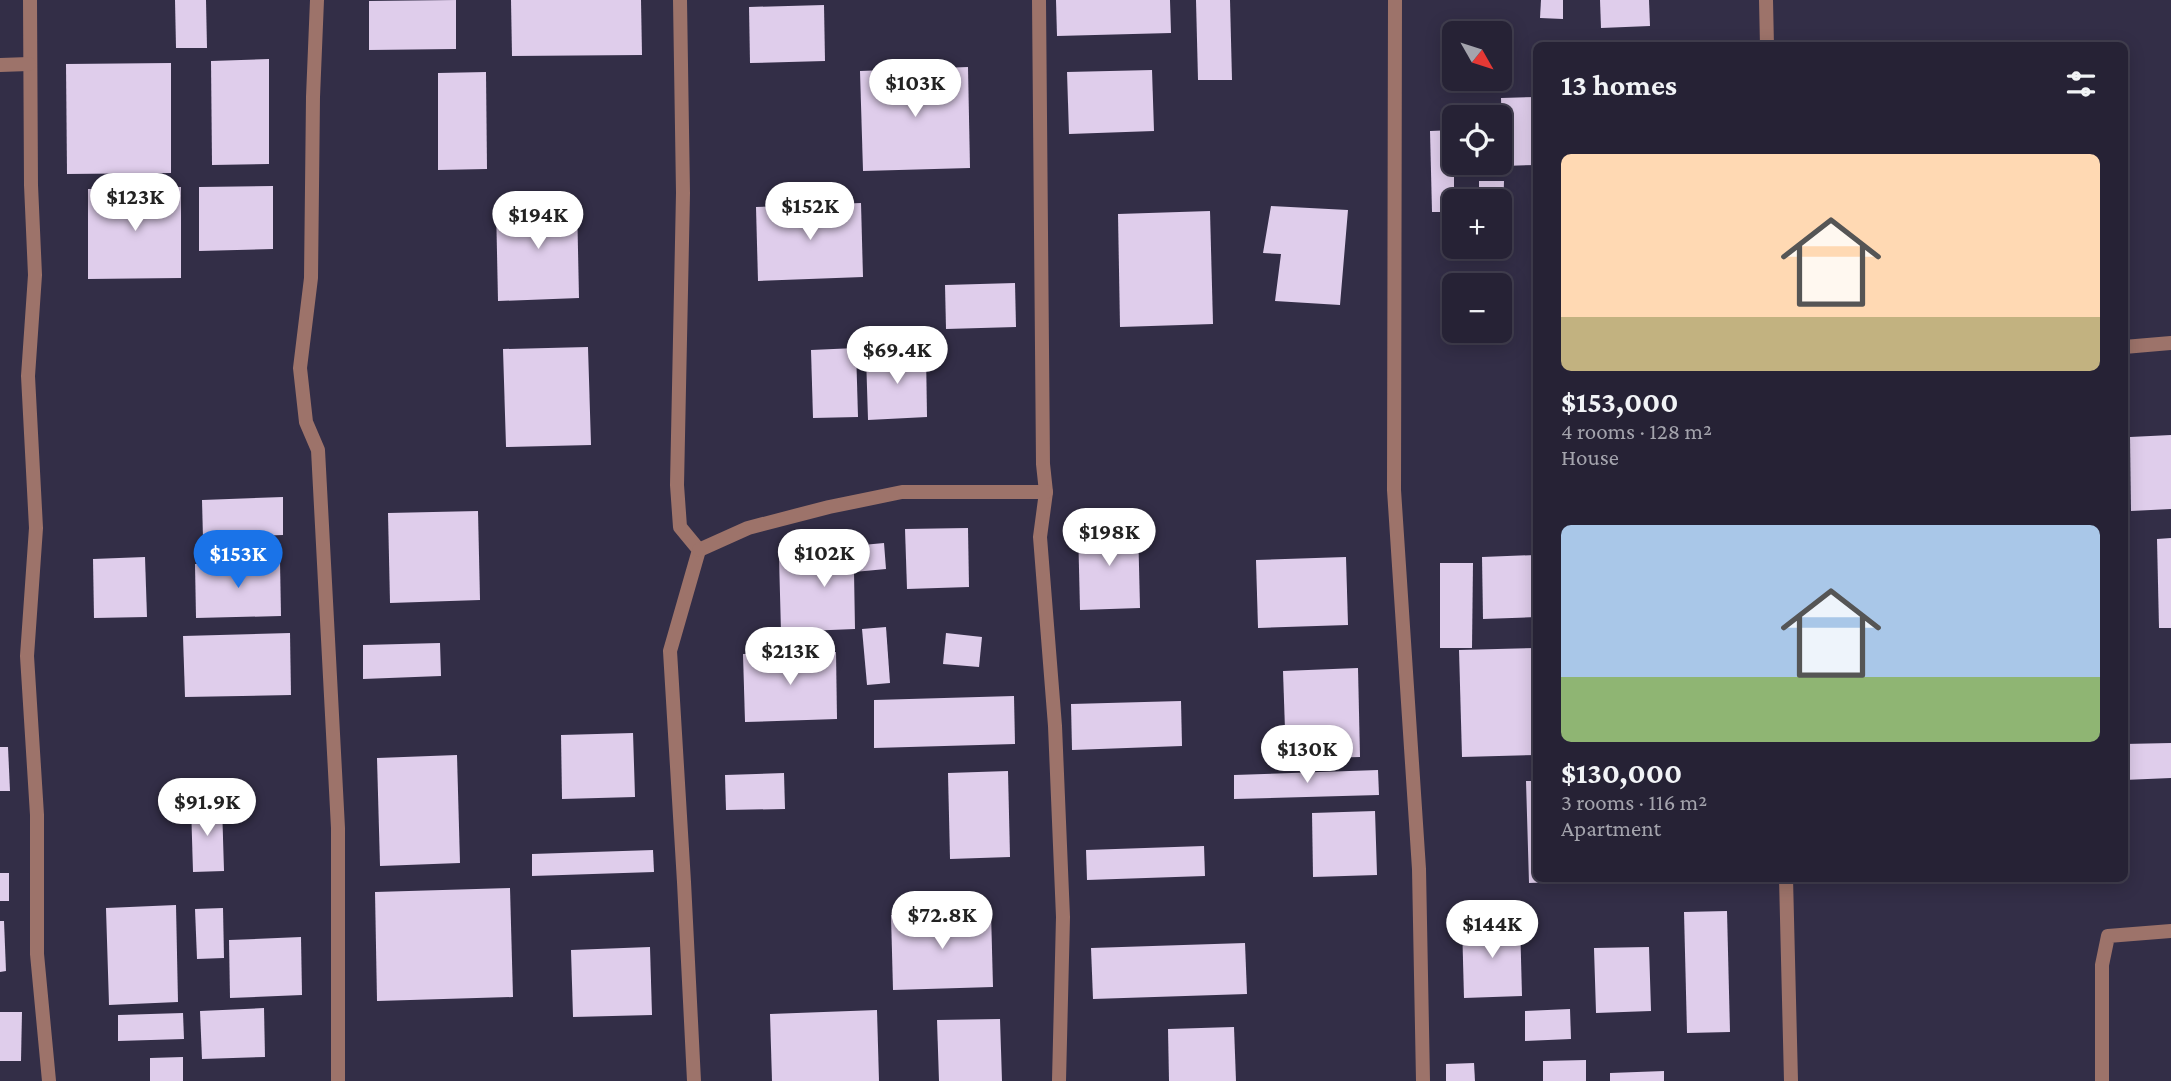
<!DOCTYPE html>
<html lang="en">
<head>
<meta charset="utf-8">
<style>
	:root { --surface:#262235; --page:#2e2a3d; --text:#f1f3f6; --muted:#a4a4ad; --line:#423f50; --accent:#1a73e8 }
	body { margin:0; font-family:"Crimson Pro",serif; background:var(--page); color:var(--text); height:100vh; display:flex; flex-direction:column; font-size:26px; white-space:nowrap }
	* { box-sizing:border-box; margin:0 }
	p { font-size:23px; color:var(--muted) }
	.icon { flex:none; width:38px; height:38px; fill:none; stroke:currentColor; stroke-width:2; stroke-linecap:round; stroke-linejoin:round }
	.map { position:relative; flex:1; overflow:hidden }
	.side { position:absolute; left:1533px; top:42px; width:595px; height:840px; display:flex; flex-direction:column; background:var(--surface); border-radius:10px; box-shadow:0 4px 18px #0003,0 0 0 2px var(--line) }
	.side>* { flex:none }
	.needle { width:46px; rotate:129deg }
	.fabs { position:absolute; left:1442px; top:21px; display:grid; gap:14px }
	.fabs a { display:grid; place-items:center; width:70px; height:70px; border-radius:10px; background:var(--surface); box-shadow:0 4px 18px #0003,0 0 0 2px var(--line); font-size:35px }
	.price { position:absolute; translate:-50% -60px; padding:0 16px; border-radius:24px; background:#fff; color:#222; font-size:23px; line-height:46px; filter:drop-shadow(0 2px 4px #0008) }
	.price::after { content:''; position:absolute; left:50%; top:42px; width:21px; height:16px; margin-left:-10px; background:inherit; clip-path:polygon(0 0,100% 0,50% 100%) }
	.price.selected { background:var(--accent); color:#fff }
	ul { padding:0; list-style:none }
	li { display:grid; align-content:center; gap:14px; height:371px; padding:0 28px }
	li span { display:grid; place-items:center; height:217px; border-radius:10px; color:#555 }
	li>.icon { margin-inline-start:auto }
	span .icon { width:126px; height:126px; fill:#fffc; stroke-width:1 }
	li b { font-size:30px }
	h2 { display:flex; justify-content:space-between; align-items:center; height:84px; padding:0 28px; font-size:30px }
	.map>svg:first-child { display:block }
</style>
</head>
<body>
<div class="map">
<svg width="2171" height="1081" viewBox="0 0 2171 1081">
	<rect width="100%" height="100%" fill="#332e47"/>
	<g fill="#dfcdeb">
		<path d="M 175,0 L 206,0 L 207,48 L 176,48 Z"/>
		<path d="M 456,0 L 456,49 L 369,50 L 369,1 Z"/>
		<path d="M 511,0 L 641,0 L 642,55 L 512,56 Z"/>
		<path d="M 1056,0 L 1170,0 L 1171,33 L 1057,36 Z"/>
		<path d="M 1196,0 L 1230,0 L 1232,80 L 1198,80 Z"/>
		<path d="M 1541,0 L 1563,0 L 1563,19 L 1540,18 Z"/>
		<path d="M 1600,0 L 1649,0 L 1650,26 L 1601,28 Z"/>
		<path d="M 824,5 L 825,61 L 750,63 L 749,7 Z"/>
		<path d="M 269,59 L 269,164 L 212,165 L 211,61 Z"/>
		<path d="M 171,63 L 171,173 L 67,174 L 66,64 Z"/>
		<path d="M 968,67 L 970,168 L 863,171 L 860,71 Z"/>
		<path d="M 1152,70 L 1154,131 L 1069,134 L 1067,72 Z"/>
		<path d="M 486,72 L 487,169 L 438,170 L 438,73 Z"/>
		<path d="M 1536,97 L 1536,165 L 1503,166 L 1501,98 Z"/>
		<path d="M 1454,130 L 1454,212 L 1432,212 L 1430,131 Z"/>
		<path d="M 1479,181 L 1504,181 L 1503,215 L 1500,215 L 1500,201 L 1479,201 Z"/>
		<path d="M 273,186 L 273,249 L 199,251 L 199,187 Z"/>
		<path d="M 181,187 L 181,278 L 88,279 L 88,189 Z"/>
		<path d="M 577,201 L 579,298 L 498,301 L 496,204 Z"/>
		<path d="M 861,203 L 863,277 L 758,281 L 756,207 Z"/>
		<path d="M 1271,206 L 1348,210 L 1340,305 L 1275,301 L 1281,254 L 1263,253 Z"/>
		<path d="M 1210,211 L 1213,324 L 1120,327 L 1118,214 Z"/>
		<path d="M 1015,283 L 1016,327 L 946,329 L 945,285 Z"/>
		<path d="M 588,347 L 591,445 L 506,447 L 503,349 Z"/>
		<path d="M 856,348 L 858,417 L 813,418 L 811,350 Z"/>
		<path d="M 926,353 L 927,417 L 868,420 L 866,355 Z"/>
		<path d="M 2171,435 L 2171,509 L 2131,511 L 2130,437 Z"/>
		<path d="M 283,497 L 283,535 L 203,538 L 202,500 Z"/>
		<path d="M 478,511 L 480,600 L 390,603 L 388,513 Z"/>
		<path d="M 1138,525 L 1140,608 L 1080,610 L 1078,527 Z"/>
		<path d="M 968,528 L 969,587 L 907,589 L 905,529 Z"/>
		<path d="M 2171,538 L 2171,628 L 2159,628 L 2157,539 Z"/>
		<path d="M 884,543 L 886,569 L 854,572 L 855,629 L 781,632 L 779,557 L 853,555 L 852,546 Z"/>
		<path d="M 1536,555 L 1536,617 L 1483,619 L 1482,557 Z"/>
		<path d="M 145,557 L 147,617 L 94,618 L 93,559 Z"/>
		<path d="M 1346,557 L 1348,625 L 1258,628 L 1256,560 Z"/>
		<path d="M 280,561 L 281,616 L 196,618 L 195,564 Z"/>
		<path d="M 1440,563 L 1473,563 L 1472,648 L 1440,648 Z"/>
		<path d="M 886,627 L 890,683 L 867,685 L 862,629 Z"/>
		<path d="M 290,633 L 291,695 L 185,697 L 183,636 Z"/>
		<path d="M 946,633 L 982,637 L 979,667 L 943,664 Z"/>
		<path d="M 440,643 L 441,676 L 363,679 L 363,645 Z"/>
		<path d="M 1536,648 L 1536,755 L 1462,757 L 1459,650 Z"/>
		<path d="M 836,652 L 837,719 L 745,722 L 743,654 Z"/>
		<path d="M 1358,668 L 1360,757 L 1286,759 L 1283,671 Z"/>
		<path d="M 1014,696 L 1015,744 L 874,748 L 874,700 Z"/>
		<path d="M 1181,701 L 1182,746 L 1072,750 L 1071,704 Z"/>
		<path d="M 633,733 L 635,797 L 562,799 L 561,735 Z"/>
		<path d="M 2171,743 L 2171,778 L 2124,780 L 2124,744 Z"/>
		<path d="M 0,747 L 8,747 L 10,791 L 0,791 Z"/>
		<path d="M 457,755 L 460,863 L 380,866 L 377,758 Z"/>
		<path d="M 1378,770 L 1379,795 L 1234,799 L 1234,775 Z"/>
		<path d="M 1008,771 L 1010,857 L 950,859 L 948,773 Z"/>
		<path d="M 784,773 L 785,809 L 726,810 L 725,775 Z"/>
		<path d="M 1526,781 L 1536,781 L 1536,878 L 1588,878 L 1588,881 L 1529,883 Z"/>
		<path d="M 191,805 L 222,805 L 224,871 L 193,872 Z"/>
		<path d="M 1375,811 L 1377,875 L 1313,877 L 1312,813 Z"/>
		<path d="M 1204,846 L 1205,876 L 1087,880 L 1086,850 Z"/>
		<path d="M 653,850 L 654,872 L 532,876 L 532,854 Z"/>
		<rect x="0" y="873" width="9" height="28"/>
		<path d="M 510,888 L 513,997 L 377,1001 L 375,892 Z"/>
		<path d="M 176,905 L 178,1002 L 109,1005 L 106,908 Z"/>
		<path d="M 223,908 L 224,958 L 197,959 L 195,909 Z"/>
		<path d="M 1727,911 L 1730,1032 L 1687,1033 L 1684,912 Z"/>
		<path d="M 991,912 L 993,987 L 893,990 L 891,915 Z"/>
		<path d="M 0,921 L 4,921 L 6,971 L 0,972 Z"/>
		<path d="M 1520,921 L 1522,996 L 1464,998 L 1462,923 Z"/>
		<path d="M 301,937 L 302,995 L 230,998 L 229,940 Z"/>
		<path d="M 1245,943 L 1247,994 L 1093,999 L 1091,948 Z"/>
		<path d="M 650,947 L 652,1015 L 573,1017 L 571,950 Z"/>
		<path d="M 1649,947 L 1651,1011 L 1596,1013 L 1594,948 Z"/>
		<path d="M 264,1008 L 265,1057 L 202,1059 L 200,1011 Z"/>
		<path d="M 1570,1009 L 1571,1039 L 1525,1041 L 1525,1011 Z"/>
		<path d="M 877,1010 L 879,1081 L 772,1081 L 770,1014 Z"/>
		<path d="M 0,1012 L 22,1012 L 21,1061 L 0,1061 Z"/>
		<path d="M 183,1013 L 184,1039 L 118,1041 L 118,1015 Z"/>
		<path d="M 1000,1019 L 1002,1081 L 939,1081 L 937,1020 Z"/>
		<path d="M 1234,1027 L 1236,1081 L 1169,1081 L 1168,1029 Z"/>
		<path d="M 183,1057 L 183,1081 L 150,1081 L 150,1058 Z"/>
		<path d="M 1586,1060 L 1586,1081 L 1543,1081 L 1543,1061 Z"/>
		<path d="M 1474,1063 L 1475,1081 L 1446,1081 L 1446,1064 Z"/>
		<path d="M 1664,1071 L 1664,1081 L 1610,1081 L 1610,1073 Z"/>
	</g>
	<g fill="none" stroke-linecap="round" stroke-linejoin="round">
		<g stroke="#9d736a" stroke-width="14">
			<path d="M 30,0 L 31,185 L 35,275 L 28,376 L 36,528 L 27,656 L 37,815 L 37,954 L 49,1081"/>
			<path d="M 317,0 L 313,97 L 311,278 L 300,368 L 306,422 L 318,450 L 338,828 L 338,1081"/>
			<path d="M 680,0 L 683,193 L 677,485 L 680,527 L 699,550 L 670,651 L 684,882 L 694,1081"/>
			<path d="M 1039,0 L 1043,464 L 1046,492 L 1040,537 L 1055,726 L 1063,917 L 1059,1081"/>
			<path d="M 1395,0 L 1394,490 L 1419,869 L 1423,1081"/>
			<path d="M 1766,0 L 1767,46"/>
			<path d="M 0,65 L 29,64"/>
			<path d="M 2124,347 L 2171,343"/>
			<path d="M 699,550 L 748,528 L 829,507 L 902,492 L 1046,492"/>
			<path d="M 1786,878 L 1791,1081"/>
			<path d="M 2102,1081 L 2102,965 L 2108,936 L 2171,931"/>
		</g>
	</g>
</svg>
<div class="fabs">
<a><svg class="needle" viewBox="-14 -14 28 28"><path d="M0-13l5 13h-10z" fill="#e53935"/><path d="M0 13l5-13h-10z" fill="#a4a4ad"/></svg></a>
<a><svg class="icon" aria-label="locate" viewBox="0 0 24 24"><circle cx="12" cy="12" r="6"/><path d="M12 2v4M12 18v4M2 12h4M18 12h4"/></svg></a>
<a>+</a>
<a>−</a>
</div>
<b class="price" style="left:915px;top:119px">$103K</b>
<b class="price" style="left:135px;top:233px">$123K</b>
<b class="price" style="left:810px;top:242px">$152K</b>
<b class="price" style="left:538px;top:251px">$194K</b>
<b class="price" style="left:897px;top:386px">$69.4K</b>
<b class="price" style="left:1109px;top:568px">$198K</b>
<b class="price" style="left:824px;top:589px">$102K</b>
<b class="price selected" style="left:238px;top:590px">$153K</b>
<b class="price" style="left:790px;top:687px">$213K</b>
<b class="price" style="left:1307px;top:785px">$130K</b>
<b class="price" style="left:207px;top:838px">$91.9K</b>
<b class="price" style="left:942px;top:951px">$72.8K</b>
<b class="price" style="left:1492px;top:960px">$144K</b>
<section class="side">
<h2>13 homes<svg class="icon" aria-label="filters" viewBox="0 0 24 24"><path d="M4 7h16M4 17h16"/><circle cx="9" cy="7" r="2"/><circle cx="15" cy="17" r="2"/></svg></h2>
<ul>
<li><span style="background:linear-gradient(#ffd9b3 75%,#c2b280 0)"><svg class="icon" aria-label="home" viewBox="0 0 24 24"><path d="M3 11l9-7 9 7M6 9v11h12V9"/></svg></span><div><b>$153,000</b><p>4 rooms · 128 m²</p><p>House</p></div></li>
<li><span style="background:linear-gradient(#a9c7e8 70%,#8fb573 0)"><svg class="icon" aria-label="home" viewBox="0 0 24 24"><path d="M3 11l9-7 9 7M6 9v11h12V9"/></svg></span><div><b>$130,000</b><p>3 rooms · 116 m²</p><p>Apartment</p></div></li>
</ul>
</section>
</div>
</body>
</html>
